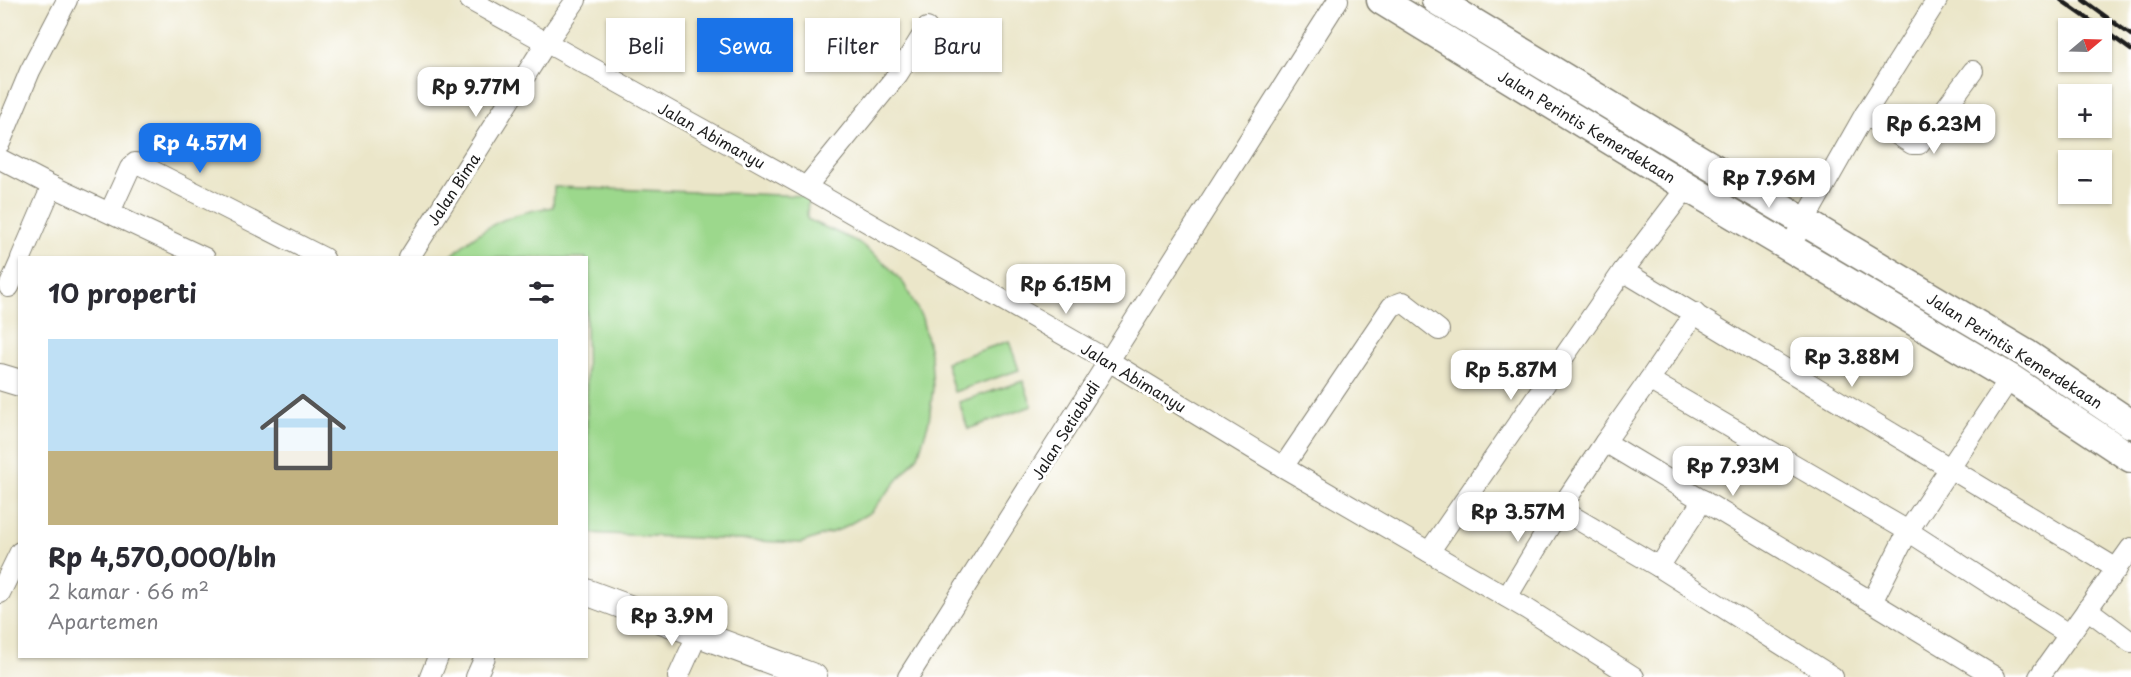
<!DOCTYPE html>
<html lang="id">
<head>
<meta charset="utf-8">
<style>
	:root { --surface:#fff; --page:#f7f7f7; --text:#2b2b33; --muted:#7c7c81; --accent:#1a73e8 }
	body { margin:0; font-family:"Playpen Sans",sans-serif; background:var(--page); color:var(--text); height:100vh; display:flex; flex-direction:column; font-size:22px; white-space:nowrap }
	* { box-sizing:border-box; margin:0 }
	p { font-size:20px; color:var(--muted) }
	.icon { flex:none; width:33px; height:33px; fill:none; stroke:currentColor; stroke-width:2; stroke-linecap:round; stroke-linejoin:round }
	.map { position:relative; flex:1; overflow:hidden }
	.details { position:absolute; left:18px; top:256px; width:570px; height:402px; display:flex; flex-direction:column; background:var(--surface); border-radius:0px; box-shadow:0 2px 4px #0004 }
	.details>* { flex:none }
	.guide { position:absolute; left:606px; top:18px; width:570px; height:54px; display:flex; gap:12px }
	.needle { width:39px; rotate:71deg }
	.tools { position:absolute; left:2058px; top:18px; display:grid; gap:12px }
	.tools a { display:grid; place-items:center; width:54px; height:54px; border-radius:0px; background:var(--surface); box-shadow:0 2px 4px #0004; font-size:30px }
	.price { position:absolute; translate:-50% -51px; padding:0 14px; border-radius:12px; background:#fff; color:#222; font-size:20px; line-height:39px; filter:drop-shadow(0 2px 3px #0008) }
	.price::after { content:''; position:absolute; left:50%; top:36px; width:18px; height:14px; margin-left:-9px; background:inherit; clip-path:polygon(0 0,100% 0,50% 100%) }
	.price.active { background:var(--accent); color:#fff }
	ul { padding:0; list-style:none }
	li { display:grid; align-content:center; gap:12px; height:318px; padding:0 30px }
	li span { display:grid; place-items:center; height:186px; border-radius:0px; color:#555 }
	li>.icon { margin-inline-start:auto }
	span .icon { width:108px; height:108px; fill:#fffc; stroke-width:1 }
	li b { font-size:26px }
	h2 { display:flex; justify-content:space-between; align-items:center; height:72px; padding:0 30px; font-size:26px }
	.tag { padding:0 21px; border-radius:0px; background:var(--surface); box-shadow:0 2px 4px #0004; font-size:21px; line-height:54px }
	.tag.active { background:var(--accent); color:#fff }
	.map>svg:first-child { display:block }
</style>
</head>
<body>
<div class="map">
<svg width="2131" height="677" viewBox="0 0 2131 677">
	<rect width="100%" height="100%" fill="#fff"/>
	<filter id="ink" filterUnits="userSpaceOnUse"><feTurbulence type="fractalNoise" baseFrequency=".0167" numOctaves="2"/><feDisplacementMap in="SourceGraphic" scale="12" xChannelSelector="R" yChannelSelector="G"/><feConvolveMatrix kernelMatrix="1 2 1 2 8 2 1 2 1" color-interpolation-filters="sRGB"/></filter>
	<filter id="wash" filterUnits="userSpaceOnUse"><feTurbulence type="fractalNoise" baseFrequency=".008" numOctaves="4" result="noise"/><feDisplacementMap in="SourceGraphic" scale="24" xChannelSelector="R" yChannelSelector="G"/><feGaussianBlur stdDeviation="1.35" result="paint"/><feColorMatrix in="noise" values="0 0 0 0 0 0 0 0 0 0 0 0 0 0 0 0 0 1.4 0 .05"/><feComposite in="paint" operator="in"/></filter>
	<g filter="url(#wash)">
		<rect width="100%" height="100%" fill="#ebe6c9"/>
		<g fill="#9cd88c" stroke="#5c7a54" stroke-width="1.5">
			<path d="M 554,187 L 808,196 L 807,219 L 858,242 L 886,264 L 904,284 L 922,318 L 931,357 L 933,388 L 929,421 L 918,456 L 871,512 L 841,529 L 801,543 L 587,533 L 586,258 L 449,258 C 480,228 509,212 553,207 Z"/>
			<path d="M 1009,341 L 1019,370 L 954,392 L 946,362 Z"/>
			<path d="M 1023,381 L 1032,406 L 968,429 L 959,402 Z"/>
		</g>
	</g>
	<g filter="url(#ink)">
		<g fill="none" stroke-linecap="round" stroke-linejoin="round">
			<g stroke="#848172" stroke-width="22">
				<g id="minor">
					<path d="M 470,0 L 806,187 L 1109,361 L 1283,467 L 1527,609 L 1634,677"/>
					<path d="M 1865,114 L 1912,144 L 1919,144 L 1973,71"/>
					<path d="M 0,143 L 30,71 L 67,0"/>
					<path d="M 0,159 L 52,186"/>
					<path d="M 806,187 L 898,74 L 927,28"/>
					<path d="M 1687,187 L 1623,271 L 2117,569"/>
					<path d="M 110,212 L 130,168 L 135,163 L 139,164 L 324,258"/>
					<path d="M 1789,248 L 1865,114 L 1937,0"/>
					<path d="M 21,258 L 52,186 L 205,258"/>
					<path d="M 409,258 L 546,43 L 576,0"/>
					<path d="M 9,287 L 20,262"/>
					<path d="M 1695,313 L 1649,380 L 1908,531 L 2068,634"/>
					<path d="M 1649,380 L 1605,442 L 1872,602"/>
					<path d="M 1605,442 L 1560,509 L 1659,567 L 1833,677"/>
					<path d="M 1283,467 L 1392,306 L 1403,302 L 1439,330"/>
					<path d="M 1429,552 L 1623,271"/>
					<path d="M 1659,567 L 1703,500"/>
					<path d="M 0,593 L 20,552"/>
					<path d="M 1507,597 L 1560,509"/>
					<path d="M 2087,609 L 2131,642"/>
					<path d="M 430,677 L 438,657"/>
					<path d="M 476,677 L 485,657"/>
					<path d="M 678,677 L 698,633"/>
					<path d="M 908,677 L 1338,0"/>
					<path d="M 1995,677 L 1872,602 L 1908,531 L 2010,378"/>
					<path d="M 2039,677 L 2131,548"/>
				</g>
			</g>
			<g stroke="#848172" stroke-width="28">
				<g id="tertiary">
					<path d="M 0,377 L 20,383"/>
					<path d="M 586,592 L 814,677"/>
				</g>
			</g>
			<g stroke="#848172" stroke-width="31">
				<g id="secondary">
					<path d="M 1381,0 L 1687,187 L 2010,378 L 2131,458"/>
					<path d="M 1436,0 L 1702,161 L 2025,353 L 2131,424"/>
				</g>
			</g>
			<use href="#minor" stroke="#fff" stroke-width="20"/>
			<use href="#tertiary" stroke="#fff" stroke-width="26"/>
			<use href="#secondary" stroke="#fff" stroke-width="28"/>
			<g stroke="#1c1c1c" stroke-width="4.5">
				<path d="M 2061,0 L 2101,28"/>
				<path d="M 2083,0 L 2131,35"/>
				<path d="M 2102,29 L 2131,50"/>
			</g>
		</g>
	</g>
	<g text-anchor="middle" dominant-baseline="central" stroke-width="6" stroke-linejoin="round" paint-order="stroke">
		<g font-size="15" fill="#1c1c1c" stroke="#fff">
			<text transform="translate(1587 126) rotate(31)">Jalan Perintis Kemerdekaan</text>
			<text transform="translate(712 135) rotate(29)">Jalan Abimanyu</text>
			<text transform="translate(453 189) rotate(-57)">Jalan Bima</text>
			<text transform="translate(2015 350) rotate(32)">Jalan Perintis Kemerdekaan</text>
			<text transform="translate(1134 377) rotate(31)">Jalan Abimanyu</text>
			<text transform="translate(1065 430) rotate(-58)">Jalan Setiabudi</text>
		</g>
	</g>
</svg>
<div class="tools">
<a><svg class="needle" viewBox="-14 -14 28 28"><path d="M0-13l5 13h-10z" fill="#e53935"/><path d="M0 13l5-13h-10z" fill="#7c7c81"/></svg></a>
<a>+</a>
<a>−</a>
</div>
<b class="price" style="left:476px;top:118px">Rp 9.77M</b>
<b class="price" style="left:1934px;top:155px">Rp 6.23M</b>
<b class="price active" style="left:200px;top:174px">Rp 4.57M</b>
<b class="price" style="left:1769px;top:209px">Rp 7.96M</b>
<b class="price" style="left:1066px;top:315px">Rp 6.15M</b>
<b class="price" style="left:1852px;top:388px">Rp 3.88M</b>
<b class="price" style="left:1511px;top:401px">Rp 5.87M</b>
<b class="price" style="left:1733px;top:497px">Rp 7.93M</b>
<b class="price" style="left:1518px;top:543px">Rp 3.57M</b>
<b class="price" style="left:672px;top:647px">Rp 3.9M</b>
<div class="guide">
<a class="tag">Beli</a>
<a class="tag active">Sewa</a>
<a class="tag">Filter</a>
<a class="tag">Baru</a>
</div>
<section class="details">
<h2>10 properti<svg class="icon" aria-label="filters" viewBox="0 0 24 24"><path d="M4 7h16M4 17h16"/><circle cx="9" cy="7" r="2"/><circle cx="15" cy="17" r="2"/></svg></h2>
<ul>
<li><span style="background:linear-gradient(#bfe0f5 60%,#c2b280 0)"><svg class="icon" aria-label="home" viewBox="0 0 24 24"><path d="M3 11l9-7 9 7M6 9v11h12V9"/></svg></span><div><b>Rp 4,570,000/bln</b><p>2 kamar · 66 m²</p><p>Apartemen</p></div></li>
</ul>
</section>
</div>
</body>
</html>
